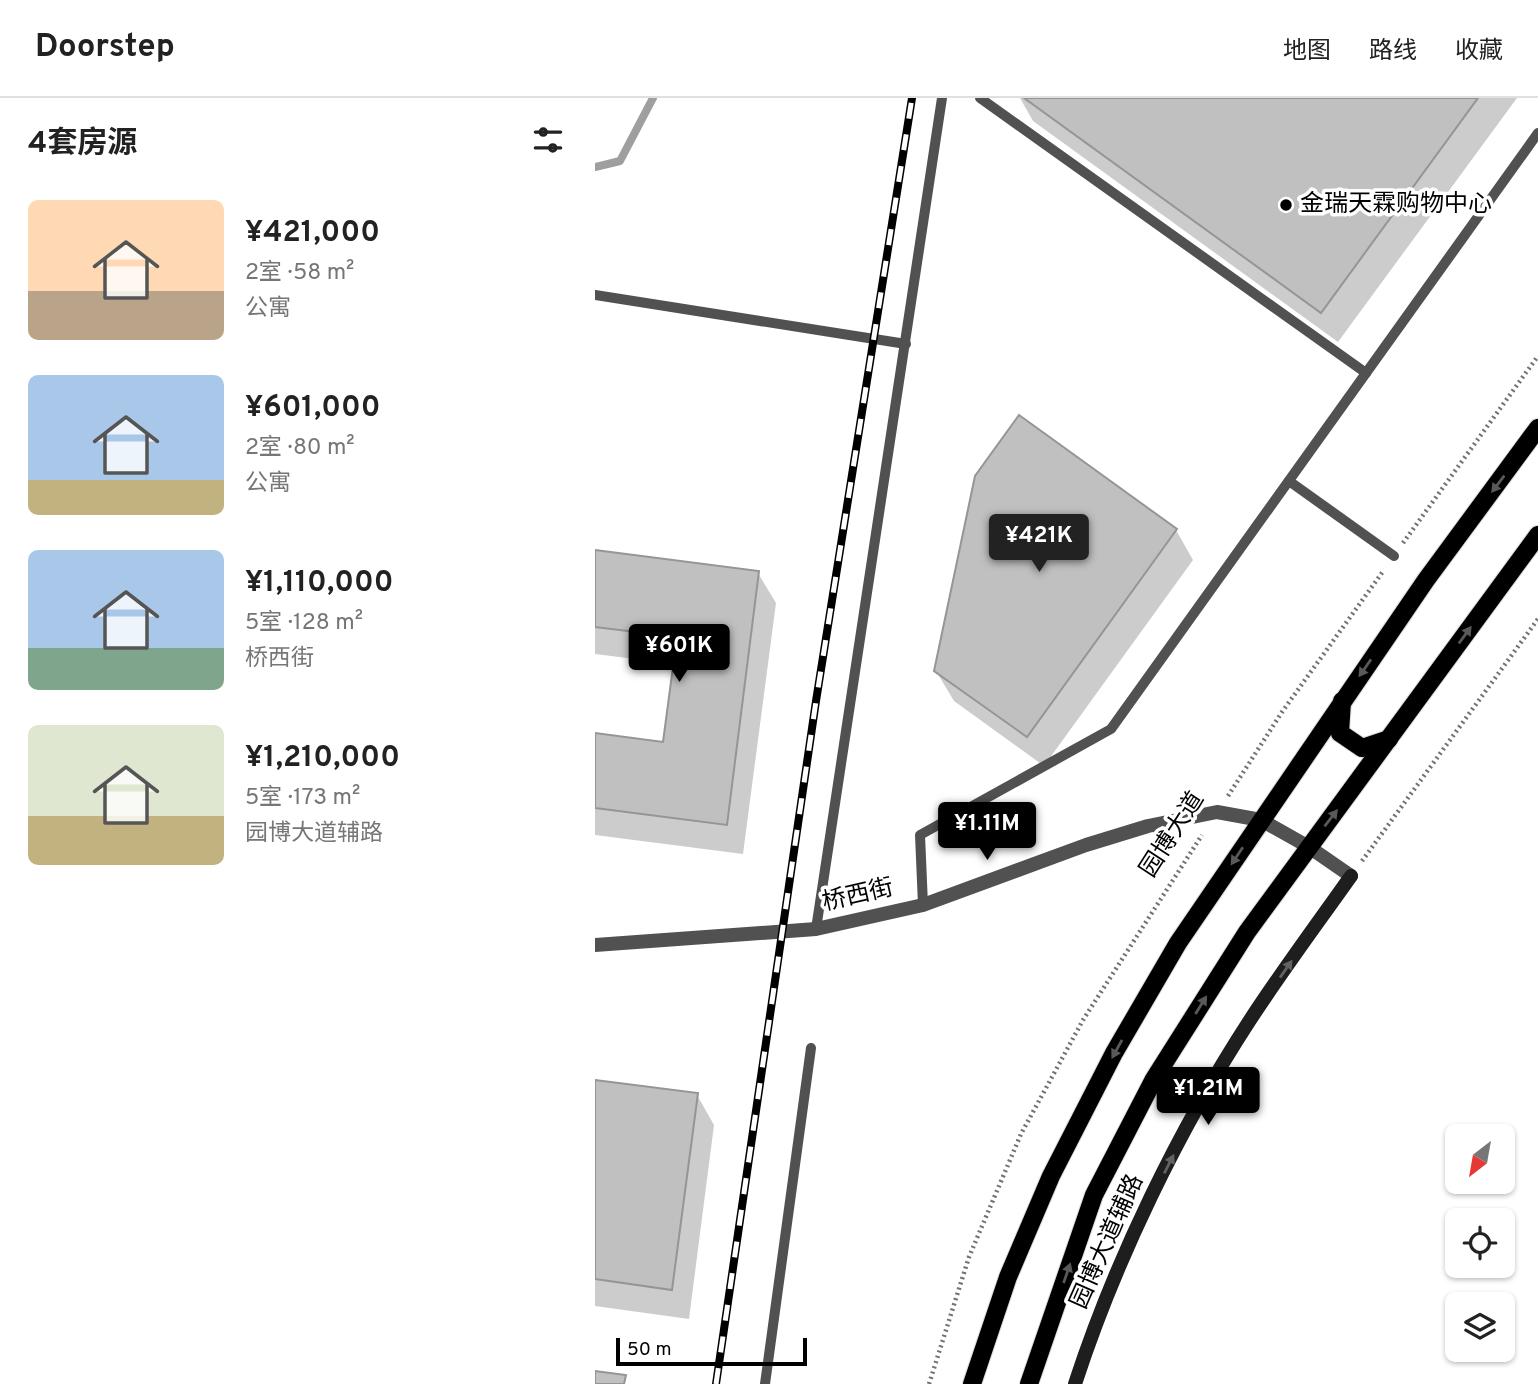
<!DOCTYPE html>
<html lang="zh">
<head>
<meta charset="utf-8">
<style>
	:root { --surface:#fff; --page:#f2f2f2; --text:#222; --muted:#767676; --line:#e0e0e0; --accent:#000 }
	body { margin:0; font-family:Overpass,"Noto Sans SC",sans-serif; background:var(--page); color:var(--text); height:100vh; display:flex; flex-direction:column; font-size:26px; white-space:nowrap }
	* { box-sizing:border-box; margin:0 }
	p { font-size:23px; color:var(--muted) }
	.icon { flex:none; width:38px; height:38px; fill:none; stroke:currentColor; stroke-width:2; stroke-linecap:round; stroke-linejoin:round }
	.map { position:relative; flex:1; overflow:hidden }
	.drawer { display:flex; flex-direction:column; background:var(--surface); width:595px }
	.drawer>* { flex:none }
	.needle { width:46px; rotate:211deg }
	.buttons { position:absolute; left:850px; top:1026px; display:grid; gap:14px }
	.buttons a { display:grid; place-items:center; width:70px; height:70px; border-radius:10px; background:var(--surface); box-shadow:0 2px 5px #0004; font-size:35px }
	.scale { position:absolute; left:21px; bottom:18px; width:191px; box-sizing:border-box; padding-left:7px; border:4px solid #000; border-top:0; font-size:19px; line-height:24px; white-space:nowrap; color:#000; -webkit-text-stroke:5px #fff; paint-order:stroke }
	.price { position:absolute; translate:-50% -60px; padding:0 16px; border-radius:7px; background:var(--accent); color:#fff; font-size:23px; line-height:46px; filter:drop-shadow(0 2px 4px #0008) }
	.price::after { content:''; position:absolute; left:50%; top:42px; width:21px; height:16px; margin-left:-10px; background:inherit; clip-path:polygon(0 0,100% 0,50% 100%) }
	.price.selected { background:#222; color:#fff }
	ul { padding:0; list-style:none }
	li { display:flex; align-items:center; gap:21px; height:175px; padding:0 28px }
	li span { display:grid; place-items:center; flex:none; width:196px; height:140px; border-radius:10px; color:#555 }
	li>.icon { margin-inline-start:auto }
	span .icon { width:84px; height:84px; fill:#fffc; stroke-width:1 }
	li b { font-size:30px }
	h2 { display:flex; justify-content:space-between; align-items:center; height:84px; padding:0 28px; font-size:30px }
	header { display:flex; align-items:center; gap:42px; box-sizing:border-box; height:98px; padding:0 35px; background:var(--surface); border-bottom:2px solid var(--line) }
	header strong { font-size:33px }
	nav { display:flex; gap:38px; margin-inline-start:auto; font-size:24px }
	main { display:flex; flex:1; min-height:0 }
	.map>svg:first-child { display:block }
</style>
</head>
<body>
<header>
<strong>Doorstep</strong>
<nav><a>地图</a><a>路线</a><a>收藏</a></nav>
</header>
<main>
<section class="drawer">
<h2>4套房源<svg class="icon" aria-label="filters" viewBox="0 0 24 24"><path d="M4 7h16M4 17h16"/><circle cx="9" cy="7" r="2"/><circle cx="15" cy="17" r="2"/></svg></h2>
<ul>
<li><span style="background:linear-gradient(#ffd9b3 65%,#b9a48a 0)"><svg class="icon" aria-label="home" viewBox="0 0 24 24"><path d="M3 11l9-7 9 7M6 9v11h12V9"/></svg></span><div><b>¥421,000</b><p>2室 · 58 m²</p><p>公寓</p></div></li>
<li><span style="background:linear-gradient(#a9c7e8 75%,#c2b280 0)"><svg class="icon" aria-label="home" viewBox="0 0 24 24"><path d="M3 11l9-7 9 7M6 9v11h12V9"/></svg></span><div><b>¥601,000</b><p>2室 · 80 m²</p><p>公寓</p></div></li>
<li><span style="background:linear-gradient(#a9c7e8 70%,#7fa58c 0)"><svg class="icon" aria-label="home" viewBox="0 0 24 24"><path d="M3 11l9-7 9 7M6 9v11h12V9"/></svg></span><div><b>¥1,110,000</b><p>5室 · 128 m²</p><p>桥西街</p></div></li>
<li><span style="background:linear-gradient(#dfe7d0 65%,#c2b280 0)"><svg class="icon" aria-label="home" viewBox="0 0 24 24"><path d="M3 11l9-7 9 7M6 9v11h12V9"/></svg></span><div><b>¥1,210,000</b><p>5室 · 173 m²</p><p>园博大道辅路</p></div></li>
</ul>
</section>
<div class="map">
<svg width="943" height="1286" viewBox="0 0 943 1286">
	<rect width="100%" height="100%" fill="#fff"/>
	<g fill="#0003">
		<path d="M 425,0 L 922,0 L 743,244 L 438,23 Z"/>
		<path d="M 581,432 L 598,462 L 449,668 L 359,603 L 341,573 Z"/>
		<path d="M 0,453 L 163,475 L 181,505 L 148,756 L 0,737 L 0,637 L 70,646 L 80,566 L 0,556 Z"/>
		<path d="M 0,983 L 102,997 L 119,1027 L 94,1221 L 0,1208 Z"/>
	</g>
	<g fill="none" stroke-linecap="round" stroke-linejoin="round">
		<path stroke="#9f9f9f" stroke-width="8" d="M 0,69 L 25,63 L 58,0"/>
	</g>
	<g fill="#c0c0c0" stroke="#959595" stroke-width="2">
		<path d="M 429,0 L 883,0 L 726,215 Z"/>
		<path d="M 424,317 L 582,431 L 432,639 L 339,573 L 380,378 Z"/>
		<path d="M 0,452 L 164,473 L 132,727 L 0,710 L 0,635 L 68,644 L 82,539 L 0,529 Z"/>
		<path d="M 0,982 L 103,995 L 77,1192 L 0,1181 Z"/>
		<path d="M 0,1273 L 31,1277 L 29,1286 L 0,1286 Z"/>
	</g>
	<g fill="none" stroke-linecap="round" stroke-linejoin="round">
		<g stroke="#dbdbdb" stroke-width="20">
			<g id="primary">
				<path d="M 747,603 L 745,635 L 767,650 L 794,641"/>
				<path d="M 377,1286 L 413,1179 L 456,1078 L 519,955 L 583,845 L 831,482 L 943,330"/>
				<path d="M 434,1286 L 499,1097 L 559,981 L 652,834 L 943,437"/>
			</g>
		</g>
		<g stroke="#737373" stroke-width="4.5" stroke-dasharray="2 3.5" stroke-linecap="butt">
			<path d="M 808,445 L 943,258"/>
			<path d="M 633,698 L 687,614 L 789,472"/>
			<path d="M 767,763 L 943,521"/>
			<path d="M 334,1286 L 374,1159 L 426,1036 L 488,922 L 607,737"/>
		</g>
		<g stroke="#515151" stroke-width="10">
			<path d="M 385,0 L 771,275"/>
			<path d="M 0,197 L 311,246"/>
			<path d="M 694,383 L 799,458"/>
			<path d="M 328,807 L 325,737 L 516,631 L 943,35"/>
			<path d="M 221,831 L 347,0"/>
			<path d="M 170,1286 L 216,950"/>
		</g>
		<path stroke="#515151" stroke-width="14" d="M 0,847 L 221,831 L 328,807 L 491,747 L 553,728 L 622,714 L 666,722 L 714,749 L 756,778"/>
		<path stroke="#1e1e1e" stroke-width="14" d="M 480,1286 C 520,1163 584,1031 655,922 C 687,873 722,826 756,778"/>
		<use href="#primary" stroke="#000" stroke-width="18"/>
		<g stroke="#000" stroke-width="8">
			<path id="rail" d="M 121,1286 L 221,603 L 317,0"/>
		</g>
		<use href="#rail" stroke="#fff" stroke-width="5" stroke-dasharray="16" stroke-linecap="butt"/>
	</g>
	<defs><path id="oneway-solid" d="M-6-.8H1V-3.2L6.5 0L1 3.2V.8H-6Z" transform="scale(1.75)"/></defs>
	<g fill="#595959">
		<use href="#oneway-solid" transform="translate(903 386) rotate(127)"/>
		<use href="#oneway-solid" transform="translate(870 537) rotate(-54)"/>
		<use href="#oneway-solid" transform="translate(770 570) rotate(125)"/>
		<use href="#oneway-solid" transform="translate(736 720) rotate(-52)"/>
		<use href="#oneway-solid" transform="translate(642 758) rotate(124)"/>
		<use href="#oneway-solid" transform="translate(606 907) rotate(-58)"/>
		<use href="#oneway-solid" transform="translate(522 951) rotate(119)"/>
		<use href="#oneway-solid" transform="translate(472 1175) rotate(-71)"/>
	</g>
	<g fill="#626262">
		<use href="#oneway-solid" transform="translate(691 871) rotate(-55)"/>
		<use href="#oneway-solid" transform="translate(574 1066) rotate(-63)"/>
	</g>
	<circle fill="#000" stroke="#fff" stroke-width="2.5" cx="691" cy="107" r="7"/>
	<g text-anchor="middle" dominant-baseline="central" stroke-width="7" stroke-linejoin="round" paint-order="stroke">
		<g font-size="24" fill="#000" stroke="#fff" text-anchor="start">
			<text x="705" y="107">金瑞天霖购物中心</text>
		</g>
		<g font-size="24" fill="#000" stroke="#fff">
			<text transform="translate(578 737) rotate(-57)">园博大道</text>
			<text transform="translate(263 798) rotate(-13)">桥西街</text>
			<text transform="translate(513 1144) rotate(-66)">园博大道辅路</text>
		</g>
	</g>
</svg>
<div class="buttons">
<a><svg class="needle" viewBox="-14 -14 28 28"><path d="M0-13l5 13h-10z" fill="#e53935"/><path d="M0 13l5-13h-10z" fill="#767676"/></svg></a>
<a><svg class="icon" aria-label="locate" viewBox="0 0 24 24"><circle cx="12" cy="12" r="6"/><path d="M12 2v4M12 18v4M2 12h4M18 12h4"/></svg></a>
<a><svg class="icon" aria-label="layers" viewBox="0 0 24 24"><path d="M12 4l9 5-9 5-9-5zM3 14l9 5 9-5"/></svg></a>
</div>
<div class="scale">50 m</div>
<b class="price selected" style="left:444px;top:476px">¥421K</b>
<b class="price" style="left:84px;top:586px">¥601K</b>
<b class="price" style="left:392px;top:764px">¥1.11M</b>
<b class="price" style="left:613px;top:1029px">¥1.21M</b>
</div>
</main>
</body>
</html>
